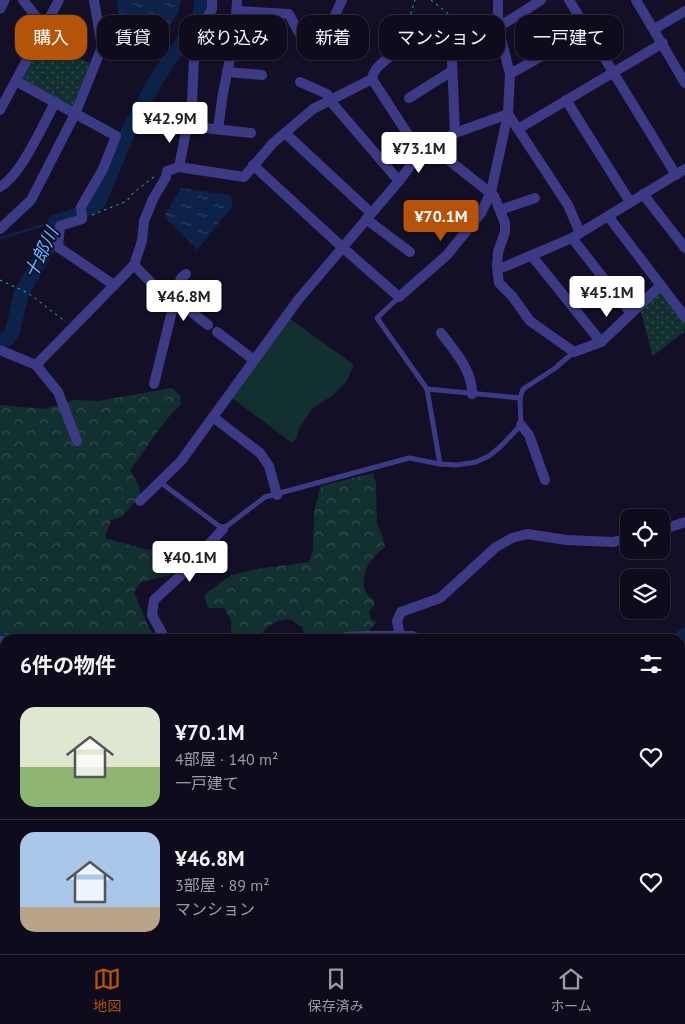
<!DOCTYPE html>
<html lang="ja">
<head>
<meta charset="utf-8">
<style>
	:root { --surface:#0e0b1c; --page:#171425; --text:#f1f3f6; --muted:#9b9ba3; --line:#2e2b3b; --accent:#b45309 }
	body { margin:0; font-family:"PT Sans","Noto Sans JP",sans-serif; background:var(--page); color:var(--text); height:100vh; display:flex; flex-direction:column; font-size:19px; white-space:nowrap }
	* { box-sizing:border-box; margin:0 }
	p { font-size:16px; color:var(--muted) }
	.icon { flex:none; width:28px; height:28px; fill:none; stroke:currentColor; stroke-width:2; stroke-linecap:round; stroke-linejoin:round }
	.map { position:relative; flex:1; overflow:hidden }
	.drawer { position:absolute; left:0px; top:634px; width:685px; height:321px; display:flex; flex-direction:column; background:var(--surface); border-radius:15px 15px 0 0; box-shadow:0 1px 4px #0004,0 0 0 1px var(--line) }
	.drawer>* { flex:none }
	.top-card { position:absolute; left:15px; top:15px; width:655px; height:45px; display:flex; gap:10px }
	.fabs { position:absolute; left:620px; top:509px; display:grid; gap:10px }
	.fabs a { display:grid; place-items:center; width:50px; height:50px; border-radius:10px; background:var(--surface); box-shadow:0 1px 4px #0004,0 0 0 1px var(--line); font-size:25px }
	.price { position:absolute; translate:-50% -42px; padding:0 11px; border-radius:5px; background:#fff; color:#222; font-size:16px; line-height:32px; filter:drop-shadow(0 1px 2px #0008) }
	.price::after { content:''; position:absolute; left:50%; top:30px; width:15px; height:11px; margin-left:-8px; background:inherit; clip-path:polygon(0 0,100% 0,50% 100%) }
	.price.current { background:var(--accent); color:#fff }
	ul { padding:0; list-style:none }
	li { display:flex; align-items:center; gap:15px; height:125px; padding:0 20px }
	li+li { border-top:1px solid var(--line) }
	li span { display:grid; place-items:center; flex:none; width:140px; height:100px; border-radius:15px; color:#555 }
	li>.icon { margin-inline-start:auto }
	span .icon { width:60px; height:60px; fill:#fffc; stroke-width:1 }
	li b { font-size:21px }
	h2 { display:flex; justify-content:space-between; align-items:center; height:60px; padding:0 20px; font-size:21px }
	.chip { padding:0 18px; border-radius:15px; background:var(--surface); box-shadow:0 1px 4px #0004,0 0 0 1px var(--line); font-size:18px; line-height:45px }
	.chip.current { background:var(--accent); color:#fff }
	.menu { display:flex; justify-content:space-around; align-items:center; height:70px; border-top:1px solid var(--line); background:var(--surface); font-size:14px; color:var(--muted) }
	.menu a { display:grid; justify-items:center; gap:2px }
	.menu .current { color:var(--accent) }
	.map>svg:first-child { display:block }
</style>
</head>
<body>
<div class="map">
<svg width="685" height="954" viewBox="0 0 685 954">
	<defs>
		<pattern id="forest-crowns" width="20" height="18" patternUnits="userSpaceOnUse" patternTransform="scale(1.25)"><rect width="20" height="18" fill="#12302f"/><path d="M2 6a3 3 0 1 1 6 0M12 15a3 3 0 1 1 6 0" fill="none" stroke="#344d4e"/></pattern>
		<pattern id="park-dots" width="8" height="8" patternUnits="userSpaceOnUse" patternTransform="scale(1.25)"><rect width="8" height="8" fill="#12302f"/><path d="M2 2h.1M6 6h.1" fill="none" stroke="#344d4e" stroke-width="1.8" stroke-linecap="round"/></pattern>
		<pattern id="water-ripples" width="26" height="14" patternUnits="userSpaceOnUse" patternTransform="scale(1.25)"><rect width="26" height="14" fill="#0c2248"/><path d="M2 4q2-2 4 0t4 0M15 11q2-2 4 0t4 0" fill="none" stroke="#2f4163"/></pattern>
	</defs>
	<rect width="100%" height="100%" fill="#130f26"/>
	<path fill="#12302f" d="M 289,318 L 354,365 L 346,382 L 333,395 L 312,409 L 299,428 L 297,437 L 292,443 L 232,398 Z"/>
	<g fill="url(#forest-crowns)">
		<path d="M 172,388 L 180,395 L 181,404 C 161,423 147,448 130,470 L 139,486 L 140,495 L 122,517 L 111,520 L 105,538 L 148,550 L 172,543 L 188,551 L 189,558 L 170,575 L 141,582 L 134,592 L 149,628 L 157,639 L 5,639 L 5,853 L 0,869 L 0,783 L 2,776 L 0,773 L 0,405 L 44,409 L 74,400 L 98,401 Z"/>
		<path d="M 373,473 L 376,483 L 377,525 L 381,532 L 385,547 C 381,550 376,554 373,558 C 362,570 359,592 374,600 L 375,605 L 369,611 L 371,619 L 377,622 L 369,631 L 347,639 L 306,639 L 302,627 C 299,625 294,621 291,620 C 278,617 264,628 258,639 L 231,639 L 231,619 L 224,608 L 208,608 L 204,595 L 231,575 L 257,569 L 309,562 L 313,550 L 314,511 L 321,486 Z"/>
		<path d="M 680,857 L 685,858 L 685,947 L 680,946 Z"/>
		<path d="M 0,909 L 5,911 L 5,950 L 183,950 L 183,954 L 0,954 Z"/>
		<path d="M 197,950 L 661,950 L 654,954 L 188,954 Z"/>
	</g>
	<g fill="url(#park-dots)">
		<path d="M 43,40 L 90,63 L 73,106 L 22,80 Z"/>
		<path d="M 660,293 L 663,295 L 685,323 L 685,331 L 653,356 L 640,309 Z"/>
	</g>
	<g fill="url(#water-ripples)">
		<path d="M 117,0 L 181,0 L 178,14 L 158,41 L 134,40 L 120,21 Z"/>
		<path d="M 181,188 L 229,195 L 232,200 L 232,207 L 197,250 L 164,216 Z"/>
		<path d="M 4,829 L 5,829 L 5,916 L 0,914 L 0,844 Z"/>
		<path d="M 680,939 L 685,940 L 685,954 L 646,954 L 649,950 L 680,950 Z"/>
		<path d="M 176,950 L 203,950 L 206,954 L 175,954 Z"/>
	</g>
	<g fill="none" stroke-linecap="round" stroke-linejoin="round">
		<g stroke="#0c2248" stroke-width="2.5">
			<path d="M 0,238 L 55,222"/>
			<path d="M 0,634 L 11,639"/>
		</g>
		<g stroke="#0c2248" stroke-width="15">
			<path d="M 0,341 L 9,338 L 13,330 L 21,294 L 50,244 L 55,222 L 75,216 L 98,203 L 129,130 L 156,80 L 173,54 L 193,31 L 199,20 L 202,0"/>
			<path d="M 680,639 L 685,635"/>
			<path d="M 0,719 L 5,715"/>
		</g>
		<g stroke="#2fb8b0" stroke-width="1" stroke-dasharray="2.5 4" stroke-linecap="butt">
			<path d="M 431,0 L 466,28"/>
			<path d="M 408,39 L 399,30 L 411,13 L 415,0"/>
			<path d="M 92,215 L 127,201 L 133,193 L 155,176"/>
			<path d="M 0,280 L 28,293 L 66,322"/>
		</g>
		<g stroke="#3d3a85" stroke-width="5">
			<path d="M 399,297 L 377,318 L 427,389 L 440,464"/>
			<path d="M 427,389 L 520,398"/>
			<path d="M 160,482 L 223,529 L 265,497 L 409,458 L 440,464 L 457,465 L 476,462 L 489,456 L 500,447 L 521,425 L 520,398 L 523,389 L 554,369 L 574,352"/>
		</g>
		<g stroke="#3d3a85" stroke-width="10">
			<path d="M 23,0 L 44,27"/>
			<path d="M 569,0 L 676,175"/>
			<path d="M 636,0 L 685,83"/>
			<path d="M 238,11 L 289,14 L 299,33 L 327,33 L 342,0"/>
			<path d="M 654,29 L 685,11"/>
			<path d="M 449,41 L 452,60 L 455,133"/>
			<path d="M 227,72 L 262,75"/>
			<path d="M 510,74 L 588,30"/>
			<path d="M 372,79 L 420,153"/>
			<path d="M 16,81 L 116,136 L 103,169 L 81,207 L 82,219 L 60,226 L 58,247 L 114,285"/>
			<path d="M 300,82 L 327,94 L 332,103 L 399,181"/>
			<path d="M 409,98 L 452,71"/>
			<path d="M 566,100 L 630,202"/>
			<path d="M 0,110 L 59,0"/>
			<path d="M 508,114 L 568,205 L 580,233"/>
			<path d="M 186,126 L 251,133"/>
			<path d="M 218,129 L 223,93 L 235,34 L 237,0"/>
			<path d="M 518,129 L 663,43"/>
			<path d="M 285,133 L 371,213"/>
			<path d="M 431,146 L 494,196 L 505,223 L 505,232 L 498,252 L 497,267 L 499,283 L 512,296 L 530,321 L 574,352 L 601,342 L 660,286"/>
			<path d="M 253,165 L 342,247 L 399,297 L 447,255 L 481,213 L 491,192 L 508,114 L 510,74 L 498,27 L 498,0"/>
			<path d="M 179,167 L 192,102 L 195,38 L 212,9 L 212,0"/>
			<path d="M 0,187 C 22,174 42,126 55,103"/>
			<path d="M 643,194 L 685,248"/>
			<path d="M 500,210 L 535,198"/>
			<path d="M 608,216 L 685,317"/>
			<path d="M 366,219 L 410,252"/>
			<path d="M 0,229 L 31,200 L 75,114 L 102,47 L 94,0"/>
			<path d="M 572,238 L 630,312"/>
			<path d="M 532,256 L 601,342"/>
			<path d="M 134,265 L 173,305"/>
			<path d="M 497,267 L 504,267 L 572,238 L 685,169"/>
			<path d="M 175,299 L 208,325"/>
			<path d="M 217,332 L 254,360"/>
			<path d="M 441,333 C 454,350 473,371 472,394"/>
			<path d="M 0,350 L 36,365 L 58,392 L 77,441"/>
			<path d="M 36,365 L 134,265 L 142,241 L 144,221 L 153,199 L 166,177 L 167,171 L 179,167 L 244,177 L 273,143 L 313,109 L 372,79 C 373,69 385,59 394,55 C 427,42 466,42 499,26 C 513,19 527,9 541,0"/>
			<path d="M 154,384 L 175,299 L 181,278 L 186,274"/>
			<path d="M 213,417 L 260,453 L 269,466 L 277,495"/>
			<path d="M 521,425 L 529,435 L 545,480"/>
			<path d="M 140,501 L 181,461 L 298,300 L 399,181 L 420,153 L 455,133 L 508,114"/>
			<path d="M 661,530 L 685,522"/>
			<path d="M 400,636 L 397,621 L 401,612 L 440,598 L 496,547 L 512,538 L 527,534 L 567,540 L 613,542 L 629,538"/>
			<path d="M 165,639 L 152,615 L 154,600 L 179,577 L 223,529"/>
			<path d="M 335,639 C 356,634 391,636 413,636 L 417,639"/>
			<path d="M 0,641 L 5,642"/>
		</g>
		<g stroke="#3d3a85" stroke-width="11">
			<path d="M 0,8 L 4,0"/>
			<path d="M 0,674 L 5,673"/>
			<path d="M 680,763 L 685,763"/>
		</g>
	</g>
	<g text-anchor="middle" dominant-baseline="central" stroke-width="4" stroke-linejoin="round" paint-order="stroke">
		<g font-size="18" font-style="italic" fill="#62b6ff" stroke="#130f26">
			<text transform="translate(41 253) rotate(-64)">十郎川</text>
		</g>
	</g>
</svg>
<div class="fabs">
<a><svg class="icon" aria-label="locate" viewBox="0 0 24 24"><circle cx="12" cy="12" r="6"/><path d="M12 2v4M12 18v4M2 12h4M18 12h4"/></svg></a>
<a><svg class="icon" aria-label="layers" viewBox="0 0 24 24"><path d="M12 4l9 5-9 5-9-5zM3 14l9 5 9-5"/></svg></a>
</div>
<b class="price" style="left:170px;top:144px">¥42.9M</b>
<b class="price" style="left:419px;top:174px">¥73.1M</b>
<b class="price current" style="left:441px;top:242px">¥70.1M</b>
<b class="price" style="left:607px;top:318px">¥45.1M</b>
<b class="price" style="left:184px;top:322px">¥46.8M</b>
<b class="price" style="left:190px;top:583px">¥40.1M</b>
<div class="top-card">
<a class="chip current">購入</a>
<a class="chip">賃貸</a>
<a class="chip">絞り込み</a>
<a class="chip">新着</a>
<a class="chip">マンション</a>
<a class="chip">一戸建て</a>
</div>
<section class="drawer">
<h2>6件の物件<svg class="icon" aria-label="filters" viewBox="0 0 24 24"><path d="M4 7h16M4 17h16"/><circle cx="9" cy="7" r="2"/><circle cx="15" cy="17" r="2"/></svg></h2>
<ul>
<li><span style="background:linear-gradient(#dfe7d0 60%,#8fb573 0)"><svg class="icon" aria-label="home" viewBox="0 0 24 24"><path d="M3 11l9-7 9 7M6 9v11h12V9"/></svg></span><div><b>¥70.1M</b><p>4部屋 · 140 m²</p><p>一戸建て</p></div><svg class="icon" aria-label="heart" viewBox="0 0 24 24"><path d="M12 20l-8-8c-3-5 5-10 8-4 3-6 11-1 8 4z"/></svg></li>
<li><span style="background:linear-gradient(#a9c7e8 75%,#b9a48a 0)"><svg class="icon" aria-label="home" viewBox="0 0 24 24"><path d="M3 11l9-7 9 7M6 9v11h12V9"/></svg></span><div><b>¥46.8M</b><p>3部屋 · 89 m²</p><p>マンション</p></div><svg class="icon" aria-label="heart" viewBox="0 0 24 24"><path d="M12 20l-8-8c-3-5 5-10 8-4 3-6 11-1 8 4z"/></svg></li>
</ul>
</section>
</div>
<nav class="menu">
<a class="current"><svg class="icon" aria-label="map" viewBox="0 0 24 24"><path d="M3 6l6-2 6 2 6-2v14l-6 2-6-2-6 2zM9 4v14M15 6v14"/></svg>地図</a>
<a><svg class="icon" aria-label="saved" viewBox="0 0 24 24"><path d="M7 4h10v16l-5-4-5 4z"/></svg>保存済み</a>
<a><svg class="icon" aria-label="home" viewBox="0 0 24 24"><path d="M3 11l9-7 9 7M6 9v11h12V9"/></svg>ホーム</a>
</nav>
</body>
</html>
